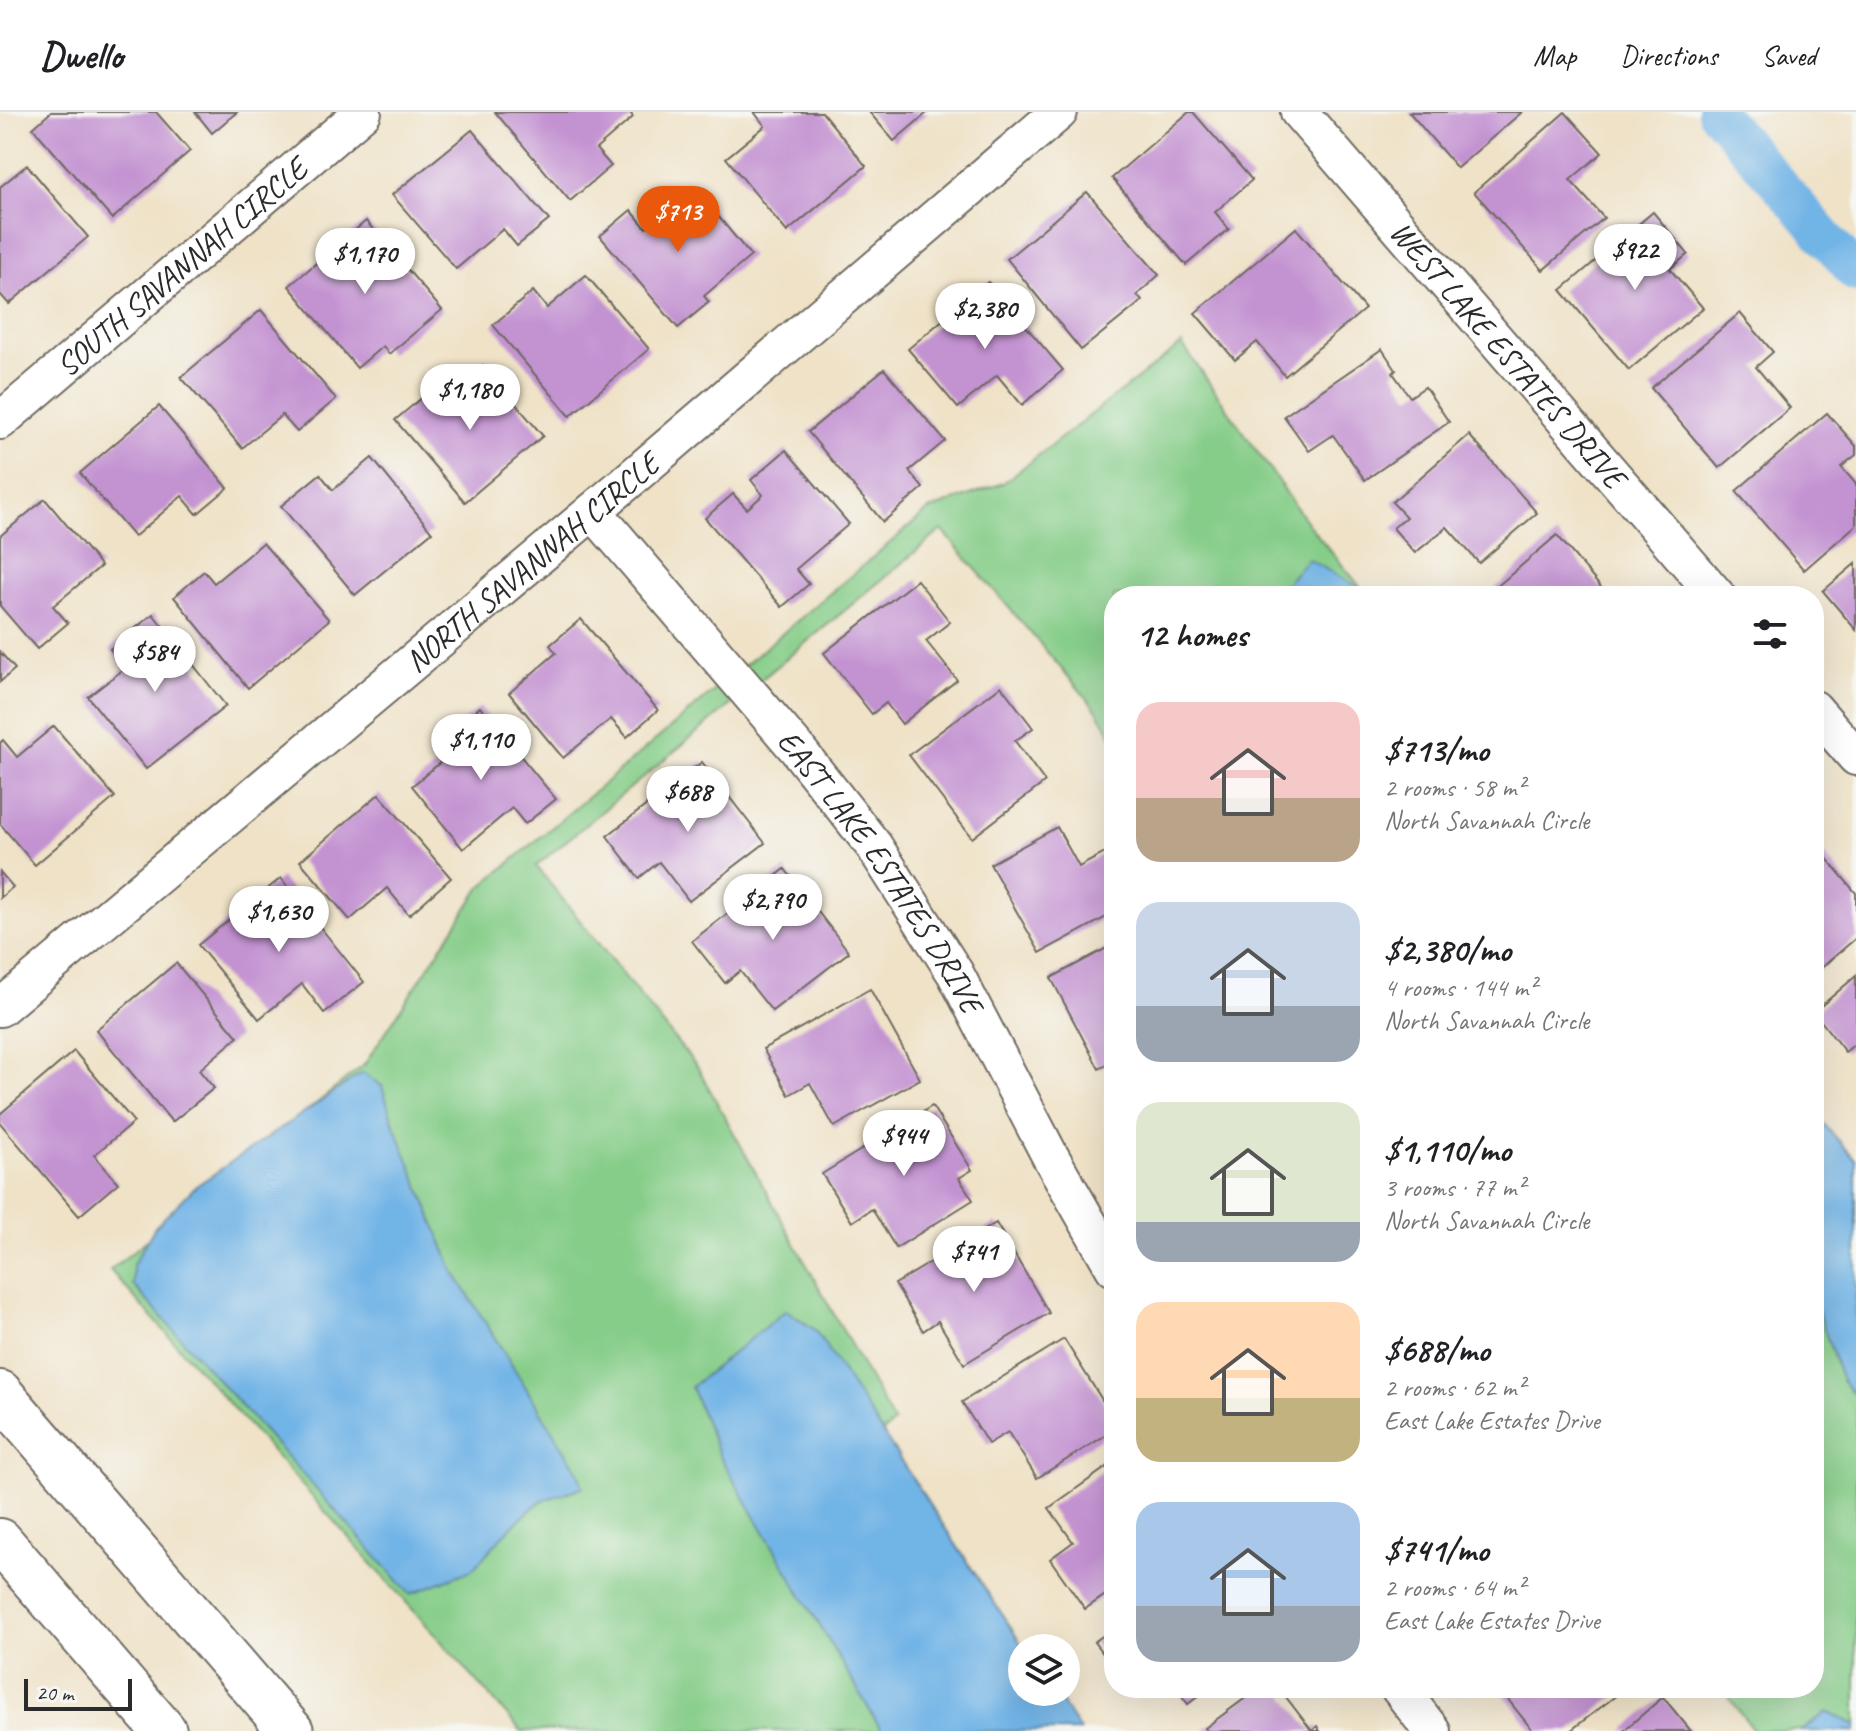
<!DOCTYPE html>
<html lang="en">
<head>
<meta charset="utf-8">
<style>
	:root { --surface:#fff; --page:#f6f6f6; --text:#202124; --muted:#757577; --line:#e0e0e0; --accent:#ea580c }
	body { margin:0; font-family:Caveat,sans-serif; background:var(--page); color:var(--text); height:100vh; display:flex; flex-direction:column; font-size:30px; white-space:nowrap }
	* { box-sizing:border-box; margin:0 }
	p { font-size:26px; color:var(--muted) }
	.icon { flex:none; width:44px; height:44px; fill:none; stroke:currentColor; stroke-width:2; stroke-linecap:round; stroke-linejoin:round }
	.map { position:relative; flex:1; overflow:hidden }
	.panel { position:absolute; left:1104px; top:474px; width:720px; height:1112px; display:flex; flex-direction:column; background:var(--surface); border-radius:32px; box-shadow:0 8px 32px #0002 }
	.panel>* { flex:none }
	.tools { position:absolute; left:1008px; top:1522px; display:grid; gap:16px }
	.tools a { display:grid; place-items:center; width:72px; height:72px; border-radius:50%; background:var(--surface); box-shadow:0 8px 32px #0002; font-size:40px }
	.scale { position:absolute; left:24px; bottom:20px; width:108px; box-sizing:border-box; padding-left:8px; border:4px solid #2b2b2b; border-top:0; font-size:22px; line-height:28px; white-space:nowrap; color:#2b2b2b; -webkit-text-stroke:6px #f6f6f2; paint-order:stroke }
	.price { position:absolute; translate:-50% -68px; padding:0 18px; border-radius:28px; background:#fff; color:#222; font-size:26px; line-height:52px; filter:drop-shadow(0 2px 4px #0008) }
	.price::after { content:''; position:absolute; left:50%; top:48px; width:24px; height:18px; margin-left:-12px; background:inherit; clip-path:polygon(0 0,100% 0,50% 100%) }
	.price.current { background:var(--accent); color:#fff }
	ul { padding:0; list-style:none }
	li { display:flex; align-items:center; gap:24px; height:200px; padding:0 32px }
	li span { display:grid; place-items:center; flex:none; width:224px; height:160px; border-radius:24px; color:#555 }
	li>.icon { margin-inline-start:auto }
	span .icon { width:96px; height:96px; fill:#fffc; stroke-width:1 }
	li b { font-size:34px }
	h2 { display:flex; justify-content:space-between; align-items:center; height:96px; padding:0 32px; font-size:34px }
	header { display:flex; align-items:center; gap:48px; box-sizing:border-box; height:112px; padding:0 40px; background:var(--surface); border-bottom:2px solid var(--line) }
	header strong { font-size:38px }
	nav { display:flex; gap:44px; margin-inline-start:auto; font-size:28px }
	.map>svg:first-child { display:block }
</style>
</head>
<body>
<header>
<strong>Dwello</strong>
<nav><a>Map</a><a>Directions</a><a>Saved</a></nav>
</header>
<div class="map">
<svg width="1856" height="1619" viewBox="0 0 1856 1619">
	<rect width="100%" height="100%" fill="#f6f6f2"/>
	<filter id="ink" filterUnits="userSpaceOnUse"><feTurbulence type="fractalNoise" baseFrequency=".0125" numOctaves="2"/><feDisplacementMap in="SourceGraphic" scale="16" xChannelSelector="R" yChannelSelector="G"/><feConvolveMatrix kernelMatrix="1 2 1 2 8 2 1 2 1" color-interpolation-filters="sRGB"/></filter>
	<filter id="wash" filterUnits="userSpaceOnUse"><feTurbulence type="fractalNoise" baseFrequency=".006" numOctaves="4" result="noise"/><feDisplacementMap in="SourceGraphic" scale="32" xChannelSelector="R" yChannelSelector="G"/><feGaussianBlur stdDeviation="1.8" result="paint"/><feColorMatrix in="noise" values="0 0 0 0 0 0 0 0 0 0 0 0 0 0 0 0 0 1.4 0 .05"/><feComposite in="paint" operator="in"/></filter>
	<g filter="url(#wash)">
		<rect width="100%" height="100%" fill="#efe2c7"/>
		<g fill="#86cd89" stroke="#587c5a" stroke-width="2">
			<path d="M 1182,232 L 1308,412 L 1368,484 L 1114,484 L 1114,628 L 1097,598 L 942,418 L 536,754 L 698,956 L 894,1311 L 882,1321 L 1024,1536 L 1022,1536 L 1022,1580 L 1054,1580 L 1080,1619 L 521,1619 L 110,1158 L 364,953 L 481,775 L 929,398 L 1003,371 Z"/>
			<path d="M 1814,1013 L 1856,1063 L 1856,1617 L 1754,1619 L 1722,1576 L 1814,1576 Z"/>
		</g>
		<g fill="#71b4e6" stroke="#4e7088" stroke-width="2">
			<path d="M 1308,447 L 1367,480 L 1370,484 L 1274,484 Z"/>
			<path d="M 362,961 L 382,974 L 393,1010 L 454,1160 L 577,1358 L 583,1375 L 541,1389 L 510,1416 L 472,1458 L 410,1482 L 133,1173 L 133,1153 L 155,1115 L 196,1074 Z"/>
			<path d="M 1814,1001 L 1856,1048 L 1856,1285 L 1842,1269 L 1814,1188 Z"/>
			<path d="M 786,1198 L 815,1218 L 1024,1536 L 1022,1536 L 1022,1580 L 1054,1580 L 1080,1619 L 882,1619 L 720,1345 L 691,1275 Z"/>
			<path d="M 1827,1600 L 1856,1613 L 1856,1619 L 1801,1619 Z"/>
		</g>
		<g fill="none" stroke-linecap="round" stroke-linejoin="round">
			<path stroke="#71b4e6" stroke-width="38" d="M 1716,0 L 1856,161"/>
		</g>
		<g id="blocks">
			<g fill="#c392d1">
				<path d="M 51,0 L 156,0 L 190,39 L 112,107 L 33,16 Z"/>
				<path d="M 195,0 L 237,0 L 212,21 Z"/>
				<path d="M 495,0 L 630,0 L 633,5 L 596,37 L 611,54 L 570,89 Z"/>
				<path d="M 754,0 L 822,0 L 866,54 L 787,120 L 726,46 L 765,14 Z"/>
				<path d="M 869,0 L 928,0 L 894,29 Z"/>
				<path d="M 1189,0 L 1193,0 L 1252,68 L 1215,100 L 1229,117 L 1186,153 L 1112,66 Z"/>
				<path d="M 1409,0 L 1522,0 L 1457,56 Z"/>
				<path d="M 1565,0 L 1602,41 L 1570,68 L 1604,106 L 1543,158 L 1474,80 Z"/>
				<path d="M 472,18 L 549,108 L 517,134 L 503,117 L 456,157 L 392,83 Z"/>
				<path d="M 27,53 L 88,125 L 9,192 L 0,182 L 0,75 Z"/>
				<path d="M 694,75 L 751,144 L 704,184 L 709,190 L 678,216 L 600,124 L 631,98 L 646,116 Z"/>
				<path d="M 1087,80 L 1159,163 L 1137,183 L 1142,189 L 1081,238 L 1007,147 Z"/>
				<path d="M 1653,100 L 1688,142 L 1670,157 L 1703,196 L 1629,258 L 1561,178 Z"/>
				<path d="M 366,109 L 442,198 L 389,242 L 383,234 L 357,256 L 289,174 Z"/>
				<path d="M 1296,116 L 1365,197 L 1285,264 L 1257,230 L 1235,248 L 1195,201 Z"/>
				<path d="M 586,163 L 649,237 L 570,304 L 493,213 L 533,179 L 547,196 Z"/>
				<path d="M 988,170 L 1063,258 L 1022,293 L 997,263 L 958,296 L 908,237 Z"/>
				<path d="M 261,198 L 336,287 L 297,320 L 282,303 L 242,336 L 181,265 Z"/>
				<path d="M 1740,201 L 1773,240 L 1756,255 L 1790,296 L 1719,356 L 1651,276 Z"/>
				<path d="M 1382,237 L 1396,258 L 1393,261 L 1410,285 L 1425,275 L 1449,310 L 1365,368 L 1333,323 L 1309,339 L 1284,304 Z"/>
				<path d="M 483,253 L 543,324 L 465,390 L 395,308 L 436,274 L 445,284 Z"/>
				<path d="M 884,257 L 945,329 L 909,359 L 923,376 L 883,410 L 808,320 Z"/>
				<path d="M 159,294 L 228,376 L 197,402 L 182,384 L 134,425 L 80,361 Z"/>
				<path d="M 1827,301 L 1856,334 L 1856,343 L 1841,355 L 1856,372 L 1856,413 L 1804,458 L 1736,379 Z"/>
				<path d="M 1469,323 L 1537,401 L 1479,451 L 1447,415 L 1415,441 L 1393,416 L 1406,405 L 1392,390 Z"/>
				<path d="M 786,338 L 849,412 L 796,457 L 809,472 L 782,495 L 705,406 L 733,382 L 747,397 L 763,383 L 751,368 Z"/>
				<path d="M 372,346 L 432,420 L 355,483 L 281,394 L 320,362 L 333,378 Z"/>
				<path d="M 45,387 L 101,454 L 53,494 L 68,511 L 37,537 L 0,494 L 0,424 Z"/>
				<path d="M 1557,423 L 1608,484 L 1486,484 Z"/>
				<path d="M 263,431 L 329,508 L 248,576 L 174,485 L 204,459 L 214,471 Z"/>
				<path d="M 1856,451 L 1856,518 L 1823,479 Z"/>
				<path d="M 917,468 L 950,510 L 926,529 L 957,568 L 902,612 L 886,591 L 872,602 L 824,541 Z"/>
				<path d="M 153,502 L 226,594 L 146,657 L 88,585 L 125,556 L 110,537 Z"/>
				<path d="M 581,507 L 658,598 L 627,625 L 611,607 L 563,646 L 509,581 L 556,541 L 550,533 Z"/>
				<path d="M 0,540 L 15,557 L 0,570 Z"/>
				<path d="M 1001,574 L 1033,616 L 1015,629 L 1045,670 L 972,726 L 909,643 Z"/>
				<path d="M 480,595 L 556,687 L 525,712 L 512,696 L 463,737 L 412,674 L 460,634 L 449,621 Z"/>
				<path d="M 54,614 L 115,685 L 35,753 L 0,712 L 0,631 L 3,628 L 17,645 Z"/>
				<path d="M 702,650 L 765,731 L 689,789 L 659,750 L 639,766 L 607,724 Z"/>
				<path d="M 379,682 L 451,766 L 409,803 L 387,776 L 350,808 L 300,749 Z"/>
				<path d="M 1057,715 L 1079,755 L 1114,736 L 1114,801 L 1040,841 L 990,752 Z"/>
				<path d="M 1814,731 L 1856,781 L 1856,826 L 1814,862 Z"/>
				<path d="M 785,757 L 849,840 L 772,899 L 740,859 L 725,871 L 692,829 Z"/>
				<path d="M 0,760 L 13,775 L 0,786 Z"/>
				<path d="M 281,766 L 364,870 L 324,901 L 302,872 L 259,907 L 198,833 Z"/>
				<path d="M 1114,832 L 1114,949 L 1099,957 L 1051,866 Z"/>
				<path d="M 176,851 L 238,925 L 199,958 L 214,976 L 172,1010 L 96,918 Z"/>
				<path d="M 1856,864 L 1856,931 L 1845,940 L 1814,900 Z"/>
				<path d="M 870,877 L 920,967 L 834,1015 L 810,971 L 789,983 L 763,937 Z"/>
				<path d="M 74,939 L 134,1010 L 94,1043 L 118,1071 L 79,1104 L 0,1011 L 0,1002 Z"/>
				<path d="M 932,994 L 972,1058 L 959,1066 L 973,1088 L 896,1136 L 872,1097 L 852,1110 L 822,1062 Z"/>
				<path d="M 996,1111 L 1049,1201 L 964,1252 L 938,1209 L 923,1219 L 895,1172 Z"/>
				<path d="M 1064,1227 L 1114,1307 L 1114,1318 L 1037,1366 L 1008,1320 L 988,1332 L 962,1290 Z"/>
				<path d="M 1114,1350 L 1114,1477 L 1085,1497 L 1050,1447 L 1073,1430 L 1049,1396 Z"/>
				<path d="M 1114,1516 L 1114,1550 L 1111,1552 L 1094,1530 Z"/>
				<path d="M 1176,1576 L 1209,1576 L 1188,1592 Z"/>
				<path d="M 1259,1576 L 1279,1576 L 1312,1619 L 1317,1614 L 1320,1619 L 1207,1619 L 1205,1616 Z"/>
				<path d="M 1499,1576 L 1620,1576 L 1622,1579 L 1570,1619 L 1533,1619 Z"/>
				<path d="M 1663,1585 L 1691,1619 L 1623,1619 Z"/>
			</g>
		</g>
	</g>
	<g filter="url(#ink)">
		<use href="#blocks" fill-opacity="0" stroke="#706b62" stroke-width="2"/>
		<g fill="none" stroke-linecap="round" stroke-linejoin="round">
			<g stroke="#706b62" stroke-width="40">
				<g id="street">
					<path id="s1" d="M 1299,0 L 1717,484"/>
					<path id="s2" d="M 0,309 L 363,0"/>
					<path id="s3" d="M 593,399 L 798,638 L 874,734 L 955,861 L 1049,1042 L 1114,1156"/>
					<path d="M 1814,597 L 1856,645"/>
					<path id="s4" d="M 0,896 L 593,399 L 1059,0"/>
					<path d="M 1399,1576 L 1432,1619"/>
				</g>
			</g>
			<g stroke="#706b62" stroke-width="48">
				<g id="primary">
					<path d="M 0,1281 L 291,1619"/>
					<path d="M 0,1429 L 164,1619"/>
				</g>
			</g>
			<use href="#street" stroke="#fff" stroke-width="36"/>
			<use href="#primary" stroke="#fff" stroke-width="44"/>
		</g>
	</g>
	<g text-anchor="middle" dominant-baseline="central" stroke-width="6" stroke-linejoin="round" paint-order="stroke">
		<g font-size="32" fill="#2b2b2b" stroke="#f6f6f2">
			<text stroke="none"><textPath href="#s2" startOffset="238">SOUTH SAVANNAH CIRCLE</textPath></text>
			<text stroke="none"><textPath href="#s1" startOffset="320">WEST LAKE ESTATES DRIVE</textPath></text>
			<text stroke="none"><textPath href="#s4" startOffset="694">NORTH SAVANNAH CIRCLE</textPath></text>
			<text stroke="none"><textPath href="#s3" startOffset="462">EAST LAKE ESTATES DRIVE</textPath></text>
		</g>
	</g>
</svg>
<div class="tools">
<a><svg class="icon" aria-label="layers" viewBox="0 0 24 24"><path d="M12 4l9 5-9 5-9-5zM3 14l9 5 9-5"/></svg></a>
</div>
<div class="scale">20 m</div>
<b class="price current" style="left:678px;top:142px">$713</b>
<b class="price" style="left:1635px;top:180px">$922</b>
<b class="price" style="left:365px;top:184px">$1,170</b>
<b class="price" style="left:985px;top:239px">$2,380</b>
<b class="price" style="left:470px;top:320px">$1,180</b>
<b class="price" style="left:155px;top:582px">$584</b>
<b class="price" style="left:481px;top:670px">$1,110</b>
<b class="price" style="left:688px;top:722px">$688</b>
<b class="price" style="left:773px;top:830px">$2,790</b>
<b class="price" style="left:279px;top:842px">$1,630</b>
<b class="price" style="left:904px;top:1066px">$944</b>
<b class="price" style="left:974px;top:1182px">$741</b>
<section class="panel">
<h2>12 homes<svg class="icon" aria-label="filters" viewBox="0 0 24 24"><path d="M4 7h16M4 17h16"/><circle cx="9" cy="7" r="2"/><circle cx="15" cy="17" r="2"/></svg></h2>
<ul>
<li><span style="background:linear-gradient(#f6c9c9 60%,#b9a48a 0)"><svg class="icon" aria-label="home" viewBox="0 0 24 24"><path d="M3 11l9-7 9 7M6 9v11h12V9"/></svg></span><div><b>$713/mo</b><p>2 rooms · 58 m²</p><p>North Savannah Circle</p></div></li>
<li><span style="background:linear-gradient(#c9d6e8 65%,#9aa5b1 0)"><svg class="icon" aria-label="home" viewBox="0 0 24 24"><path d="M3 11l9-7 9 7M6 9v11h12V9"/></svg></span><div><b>$2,380/mo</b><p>4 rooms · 144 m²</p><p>North Savannah Circle</p></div></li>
<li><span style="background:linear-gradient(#dfe7d0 75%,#9aa5b1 0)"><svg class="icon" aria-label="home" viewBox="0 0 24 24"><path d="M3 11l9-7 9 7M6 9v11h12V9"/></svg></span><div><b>$1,110/mo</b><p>3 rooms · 77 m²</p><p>North Savannah Circle</p></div></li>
<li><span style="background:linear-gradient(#ffd9b3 60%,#c2b280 0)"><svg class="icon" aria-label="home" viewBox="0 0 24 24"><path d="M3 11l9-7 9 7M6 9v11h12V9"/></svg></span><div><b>$688/mo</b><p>2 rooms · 62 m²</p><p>East Lake Estates Drive</p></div></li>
<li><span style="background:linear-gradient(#a9c7e8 65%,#9aa5b1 0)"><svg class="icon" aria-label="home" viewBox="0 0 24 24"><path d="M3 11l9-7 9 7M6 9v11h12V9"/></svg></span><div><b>$741/mo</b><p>2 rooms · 64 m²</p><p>East Lake Estates Drive</p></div></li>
</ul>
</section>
</div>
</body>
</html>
